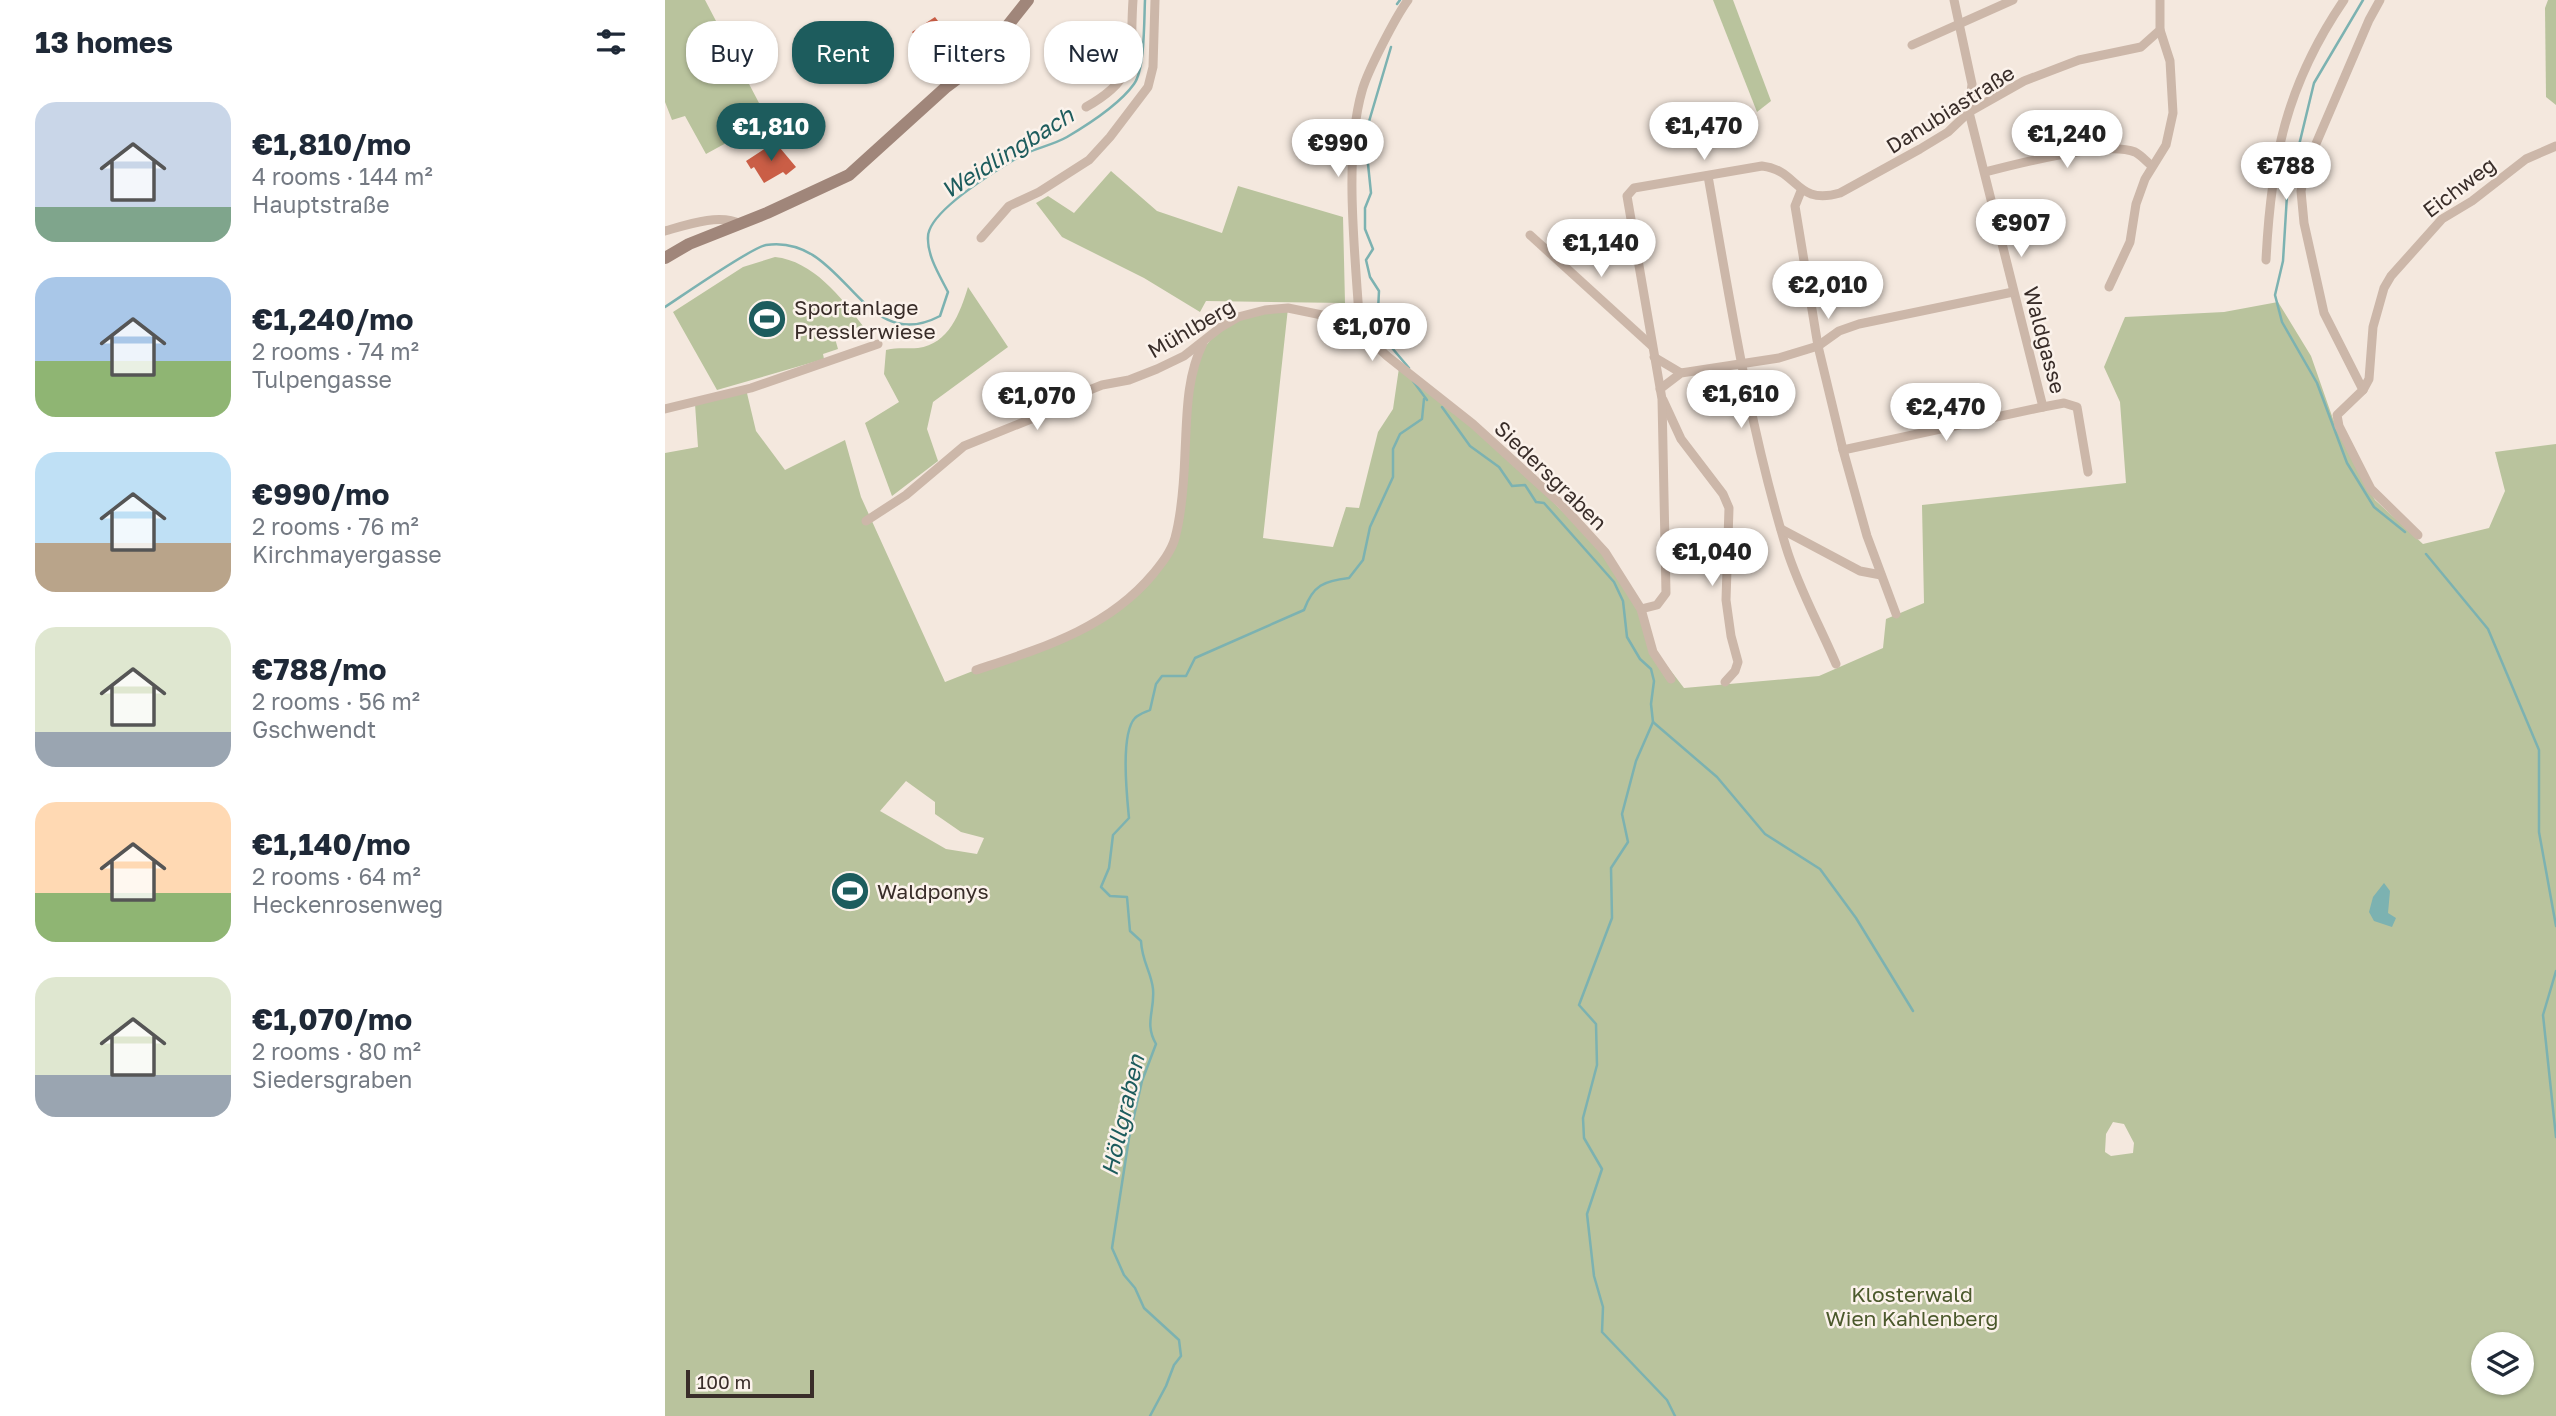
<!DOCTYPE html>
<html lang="en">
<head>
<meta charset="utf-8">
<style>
	:root { --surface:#fff; --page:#f2f2f3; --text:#1f2937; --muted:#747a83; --accent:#1d5c5d }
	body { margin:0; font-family:"Golos Text",sans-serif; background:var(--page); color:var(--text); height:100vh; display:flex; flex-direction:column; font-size:26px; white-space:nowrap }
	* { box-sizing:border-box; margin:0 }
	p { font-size:23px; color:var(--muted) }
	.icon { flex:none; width:38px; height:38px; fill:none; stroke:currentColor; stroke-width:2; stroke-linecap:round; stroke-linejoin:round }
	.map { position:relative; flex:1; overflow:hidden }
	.side { display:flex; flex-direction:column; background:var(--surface); width:665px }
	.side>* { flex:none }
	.guide { position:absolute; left:21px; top:21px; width:665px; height:63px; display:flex; gap:14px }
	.controls { position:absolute; left:1806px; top:1332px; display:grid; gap:14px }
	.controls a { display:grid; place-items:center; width:63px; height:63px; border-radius:50%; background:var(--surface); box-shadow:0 2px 5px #0004; font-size:35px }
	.scale { position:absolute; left:21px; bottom:18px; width:128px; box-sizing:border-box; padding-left:7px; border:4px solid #392d29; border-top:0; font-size:19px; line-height:24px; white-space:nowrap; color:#392d29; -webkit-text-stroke:5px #fbf2eb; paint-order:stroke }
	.price { position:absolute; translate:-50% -60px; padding:0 16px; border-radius:24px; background:#fff; color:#222; font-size:23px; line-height:46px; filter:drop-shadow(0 2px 4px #0008) }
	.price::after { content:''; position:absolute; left:50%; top:42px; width:21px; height:16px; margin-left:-10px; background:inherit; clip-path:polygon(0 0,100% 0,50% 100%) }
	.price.active { background:var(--accent); color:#fff }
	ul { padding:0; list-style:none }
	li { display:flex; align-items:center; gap:21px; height:175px; padding:0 35px }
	li span { display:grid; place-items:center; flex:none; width:196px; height:140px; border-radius:21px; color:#555 }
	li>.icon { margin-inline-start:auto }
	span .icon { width:84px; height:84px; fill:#fffc; stroke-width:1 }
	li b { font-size:30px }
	h2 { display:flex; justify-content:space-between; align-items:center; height:84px; padding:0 35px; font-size:30px }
	.tag { padding:0 24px; border-radius:28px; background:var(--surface); box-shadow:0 2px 5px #0004; font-size:24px; line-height:63px }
	.tag.active { background:var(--accent); color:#fff }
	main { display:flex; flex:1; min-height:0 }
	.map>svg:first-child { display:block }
</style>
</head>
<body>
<main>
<section class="side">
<h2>13 homes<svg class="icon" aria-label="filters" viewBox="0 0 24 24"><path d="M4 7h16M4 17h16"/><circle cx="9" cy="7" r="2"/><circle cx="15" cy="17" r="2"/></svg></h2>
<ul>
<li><span style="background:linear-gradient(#c9d6e8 75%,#7fa58c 0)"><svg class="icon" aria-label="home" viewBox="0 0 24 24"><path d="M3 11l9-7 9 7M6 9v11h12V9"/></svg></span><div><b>€1,810/mo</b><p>4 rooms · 144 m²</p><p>Hauptstraße</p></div></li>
<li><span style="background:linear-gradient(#a9c7e8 60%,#8fb573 0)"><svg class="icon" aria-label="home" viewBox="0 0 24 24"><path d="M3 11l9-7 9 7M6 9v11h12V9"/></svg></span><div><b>€1,240/mo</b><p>2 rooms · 74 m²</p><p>Tulpengasse</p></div></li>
<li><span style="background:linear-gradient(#bfe0f5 65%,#b9a48a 0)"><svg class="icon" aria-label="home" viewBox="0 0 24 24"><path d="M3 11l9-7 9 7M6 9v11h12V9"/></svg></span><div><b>€990/mo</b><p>2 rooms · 76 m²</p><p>Kirchmayergasse</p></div></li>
<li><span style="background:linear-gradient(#dfe7d0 75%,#9aa5b1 0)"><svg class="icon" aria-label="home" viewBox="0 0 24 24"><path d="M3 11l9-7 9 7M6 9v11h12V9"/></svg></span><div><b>€788/mo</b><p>2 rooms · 56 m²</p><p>Gschwendt</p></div></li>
<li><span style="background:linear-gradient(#ffd9b3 65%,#8fb573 0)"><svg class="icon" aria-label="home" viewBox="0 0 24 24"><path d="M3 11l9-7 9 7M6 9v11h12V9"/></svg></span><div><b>€1,140/mo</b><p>2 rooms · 64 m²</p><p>Heckenrosenweg</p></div></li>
<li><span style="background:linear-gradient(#dfe7d0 70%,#9aa5b1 0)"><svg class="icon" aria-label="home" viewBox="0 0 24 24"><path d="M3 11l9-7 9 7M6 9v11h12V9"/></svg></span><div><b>€1,070/mo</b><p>2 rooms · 80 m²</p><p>Siedersgraben</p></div></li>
</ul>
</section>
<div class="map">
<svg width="1891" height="1416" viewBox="0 0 1891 1416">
	<rect width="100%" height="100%" fill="#f4e8de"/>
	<g fill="#b9c39d" fill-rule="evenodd">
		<path d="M 0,0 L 40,0 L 103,120 L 41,154 L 20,116 L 7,120 L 0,102 Z"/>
		<path d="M 1048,0 L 1068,0 L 1106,101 L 1092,112 Z"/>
		<path d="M 1883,0 L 1891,0 L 1891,105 L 1881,97 L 1880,8 Z"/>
		<path d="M 446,171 L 492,211 L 557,233 L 573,186 L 678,217 L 680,303 L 541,301 L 535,312 L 479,278 L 397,237 L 371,203 L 383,196 L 409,213 Z"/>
		<path d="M 110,257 C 148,261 176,297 198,326 L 169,335 L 173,349 L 158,354 L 159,359 L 52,390 L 8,312 L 78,267 Z"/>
		<path d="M 303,287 L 343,347 L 268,402 L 262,429 L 273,461 L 227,496 L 200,423 L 234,402 L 219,374 L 221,350 C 234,347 243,349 253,348 C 284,344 295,313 303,287 Z"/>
		<path d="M 1613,302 L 1646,356 L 1668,419 L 1688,462 L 1710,500 L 1758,544 L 1824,528 L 1840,491 L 1830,452 L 1891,444 L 1891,1416 L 0,1416 L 0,453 L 33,447 L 30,404 L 81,389 L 91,431 L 120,470 L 180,440 L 196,497 L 280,682 L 432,622 L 482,581 L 510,539 L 531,358 L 556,327 L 573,317 L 623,308 L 598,538 L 668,547 L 681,507 L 694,508 L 713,432 L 728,409 L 734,368 L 830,444 L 938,552 L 973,609 L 990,650 L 1019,688 L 1154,676 L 1218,648 L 1221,619 L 1259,603 L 1257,505 L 1461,483 L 1455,402 L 1439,367 L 1460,317 L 1559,312 ZM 241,781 L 270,802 L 270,814 L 296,832 L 319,838 L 312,854 L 281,849 L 215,811 ZM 1448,1122 L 1459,1124 L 1469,1143 L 1468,1153 L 1446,1156 L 1440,1152 L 1441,1134 ZM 1818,1344 L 1857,1344 L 1857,1382 L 1818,1382 Z"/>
	</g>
	<path fill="#7cb2b1" d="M 1719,883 L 1725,891 L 1723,913 L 1731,918 L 1727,927 L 1709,921 L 1704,912 L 1708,897 Z"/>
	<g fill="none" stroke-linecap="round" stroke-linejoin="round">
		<g stroke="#7cb2b1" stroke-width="2.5">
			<path d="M 1698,0 L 1649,83 L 1622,195 L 1618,261 L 1610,295 L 1617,322 L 1652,383 L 1682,463 L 1709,507 L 1740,532"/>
			<path d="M 732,4 L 735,0"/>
			<path d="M 726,47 L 700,135 L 706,193 L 700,208 L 700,229 L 708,249 L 701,260 L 705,277 L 714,291 L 713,311 L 722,342 L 744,368"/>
			<path d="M 0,307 C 17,296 87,247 101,245 C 181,233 195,358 275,316 L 283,292 C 275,276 262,256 263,237 C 263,211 335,168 357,155 C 371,148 388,145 402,137 C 424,124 454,105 469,84 C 480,69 479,20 480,0"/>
			<path d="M 748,381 L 762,400"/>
			<path d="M 777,407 L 805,446 L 834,467 L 847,486 L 860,485 L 871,502 L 879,503 L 949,582 L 958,601 L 962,637 L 975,659 L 986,669 L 989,681 L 986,704 L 988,722 L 971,761 L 957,814 L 963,842 L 946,868 L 947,918 L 914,1005 L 931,1024 L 932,1065 L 918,1118 L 919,1138 L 937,1169 L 922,1214 L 929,1276 L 938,1307 L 937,1332 L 1002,1400 L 1010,1416"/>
			<path d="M 1761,554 L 1823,629 L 1874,750 L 1874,832 L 1891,926"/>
			<path d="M 988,722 L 1052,777 L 1100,834 L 1155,869 L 1191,918 L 1248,1011"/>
			<path d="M 1891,971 L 1878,1015 L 1891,1137"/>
			<path d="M 485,1416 L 501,1386 L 509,1365 L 516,1356 L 514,1340 L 479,1308 L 470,1288 L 459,1275 L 447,1248 L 464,1138 L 477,1081 L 491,1044 C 479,1023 490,1011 488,989 C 486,971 477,962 476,941 L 465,931 L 462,897 L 445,896 L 436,887 L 444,868 L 448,835 L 464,818 C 462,797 455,734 470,718 C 474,714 481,712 485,710 L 491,684 L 497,676 L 521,676 L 530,658 L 639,610 C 648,585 659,581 684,578 L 698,560 L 705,527 L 728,477 L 728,449 L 735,434 L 757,419 L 759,399"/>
		</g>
	</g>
	<g fill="#ca5e46">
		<path d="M 270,17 L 279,29 L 258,43 L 254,36 L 251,38 L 247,32 Z"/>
		<path d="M 338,46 L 348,55 L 347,59 L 337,72 L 334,69 L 331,73 L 322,65 Z"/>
		<path d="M 110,142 L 131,167 L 121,175 L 118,172 L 99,183 L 89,167 L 86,169 L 81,161 Z"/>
	</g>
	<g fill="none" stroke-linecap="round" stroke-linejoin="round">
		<g stroke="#ccb7a9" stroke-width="9">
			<path d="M 1289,0 L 1307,84 L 1304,112 L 1378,407 L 1399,403 L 1412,407 L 1423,472"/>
			<path d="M 1715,0 L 1704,20 L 1641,167 L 1636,191 L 1639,223 L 1659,313 L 1698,390 L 1672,415 L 1674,426 L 1706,489 L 1753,535"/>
			<path d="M 1247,45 L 1348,0"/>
			<path d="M 421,107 C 476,76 464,56 468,0"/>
			<path d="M 1320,172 C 1351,164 1441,140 1470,152 C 1476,155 1482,162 1487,166"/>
			<path d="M 1043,176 C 1065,300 1084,426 1121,547 C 1133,587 1155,626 1171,664"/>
			<path d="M 1136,191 L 1130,206 L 1153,346 L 1178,450 L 1202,536 L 1231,614"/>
			<path d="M 0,231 C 21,225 55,213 75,224"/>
			<path d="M 865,235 L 987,346"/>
			<path d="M 316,238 L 344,206 L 374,192 L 424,160 L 445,137 L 483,87 L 488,67 L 490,0"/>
			<path d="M 1601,260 C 1606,159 1621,85 1679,0"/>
			<path d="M 1444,287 L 1465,242 L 1471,204 L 1480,179 L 1501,145 L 1508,113 L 1505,61 L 1495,30"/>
			<path d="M 695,331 C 691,261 678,157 697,91 C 702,72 731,16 743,0"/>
			<path d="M 989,357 L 1016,373"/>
			<path d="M 995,389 L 1016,373 L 1114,358 L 1153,346 L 1174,331 L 1194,324 L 1348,292"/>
			<path d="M 1698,390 L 1704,379 L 1708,327 L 1719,288 L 1726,276 L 1777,219 L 1807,201 L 1861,159 L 1891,146"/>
			<path d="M 998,400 L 1016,439 L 1058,494 L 1064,508 L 1061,600 L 1066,636 L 1073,662 L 1070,671 L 1060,682"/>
			<path d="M 0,409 L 86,388 L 213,344"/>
			<path d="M 1178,450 L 1378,407"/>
			<path d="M 201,521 L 241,495 L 299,446 L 371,417 L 387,405 L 437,385 L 464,380 L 492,369 L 519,356 L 556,327 L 573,317 L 600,310 L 623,308 L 657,315 L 695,331 L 722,356 L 808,424 L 896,504 L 940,552 L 976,609 L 988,652 L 1006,679"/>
			<path d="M 1116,529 L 1195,571 L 1216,575"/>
			<path d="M 976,609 L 992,605 L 1001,593 L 997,399 L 962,196 L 969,188 L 1097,166 C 1134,170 1130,206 1175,193 L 1255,149 L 1283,132 L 1304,112 L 1359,81 L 1414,60 L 1476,47 L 1495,30 L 1495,0"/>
			<path d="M 311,670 C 377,648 442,629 488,574 C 496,564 506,552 510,538 C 517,512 519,480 520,453 C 522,416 521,378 538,343"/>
		</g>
		<path stroke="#a0867a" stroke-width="12" d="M 0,258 L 24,244 L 102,213 L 184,175 L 280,88 L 312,64 L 363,0"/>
	</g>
	<defs>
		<g id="stadium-disc" transform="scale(2.0125)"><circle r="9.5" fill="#1d5c5d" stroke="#fbf2eb"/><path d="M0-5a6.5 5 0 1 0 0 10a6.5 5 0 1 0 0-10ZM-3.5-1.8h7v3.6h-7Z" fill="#fff"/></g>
	</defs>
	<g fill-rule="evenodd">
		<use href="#stadium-disc" x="102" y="319"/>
		<use href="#stadium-disc" x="185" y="891"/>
	</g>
	<g text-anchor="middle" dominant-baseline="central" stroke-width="5" stroke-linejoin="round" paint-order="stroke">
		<g font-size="21" fill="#392d29" stroke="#fbf2eb">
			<text transform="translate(1285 109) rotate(-32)">Danubiastraße</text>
			<text transform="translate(1794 187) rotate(-37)">Eichweg</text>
			<text transform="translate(526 328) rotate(-30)">Mühlberg</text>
			<text transform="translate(1380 340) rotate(75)">Waldgasse</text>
			<text transform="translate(886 475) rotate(44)">Siedersgraben</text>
		</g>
		<g font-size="21" fill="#392d29" stroke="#fbf2eb" text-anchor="start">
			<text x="129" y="307">Sportanlage<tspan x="129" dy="24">Presslerwiese</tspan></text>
			<text x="212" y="891">Waldponys</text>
		</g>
		<g font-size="21" fill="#4b592c" stroke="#fbf2eb">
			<text x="1247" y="1294">Klosterwald<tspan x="1247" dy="24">Wien Kahlenberg</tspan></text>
		</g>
		<g font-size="23" font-style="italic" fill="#1d5c5d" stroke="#fbf2eb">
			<text transform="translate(342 152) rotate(-32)">Weidlingbach</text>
			<text transform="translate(457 1115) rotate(-77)">Höllgraben</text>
		</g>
	</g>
</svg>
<div class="controls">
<a><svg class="icon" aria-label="layers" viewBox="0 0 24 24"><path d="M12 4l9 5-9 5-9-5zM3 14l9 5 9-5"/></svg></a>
</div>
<div class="scale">100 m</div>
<b class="price" style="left:1039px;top:162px">€1,470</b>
<b class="price active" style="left:106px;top:163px">€1,810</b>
<b class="price" style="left:1402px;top:170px">€1,240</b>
<b class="price" style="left:673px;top:179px">€990</b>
<b class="price" style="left:1621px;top:202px">€788</b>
<b class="price" style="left:1356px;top:259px">€907</b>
<b class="price" style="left:936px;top:279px">€1,140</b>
<b class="price" style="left:1163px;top:321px">€2,010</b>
<b class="price" style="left:707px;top:363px">€1,070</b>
<b class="price" style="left:1076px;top:430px">€1,610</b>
<b class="price" style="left:372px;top:432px">€1,070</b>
<b class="price" style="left:1281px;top:443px">€2,470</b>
<b class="price" style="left:1047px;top:588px">€1,040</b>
<div class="guide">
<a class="tag">Buy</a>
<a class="tag active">Rent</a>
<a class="tag">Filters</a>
<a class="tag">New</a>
</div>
</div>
</main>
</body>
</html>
